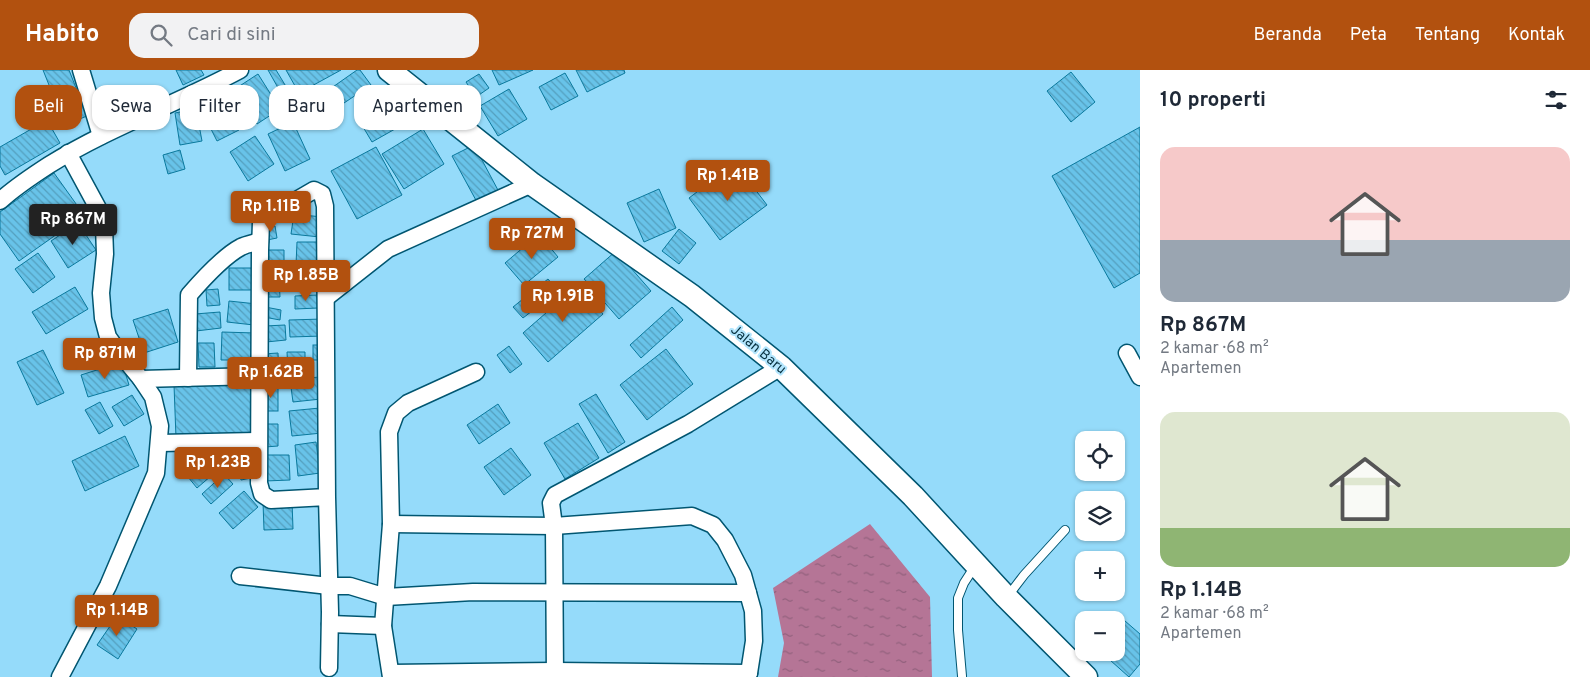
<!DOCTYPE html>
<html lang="id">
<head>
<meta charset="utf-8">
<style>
	:root { --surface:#fff; --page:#f2f2f3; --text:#1f2937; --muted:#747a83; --accent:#b2510f }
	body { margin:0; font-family:Overpass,sans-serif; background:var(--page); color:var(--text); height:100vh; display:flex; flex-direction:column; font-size:19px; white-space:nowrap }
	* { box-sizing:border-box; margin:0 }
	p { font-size:16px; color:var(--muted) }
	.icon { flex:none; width:28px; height:28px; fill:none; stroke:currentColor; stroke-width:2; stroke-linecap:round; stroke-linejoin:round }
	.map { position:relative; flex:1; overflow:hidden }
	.side { display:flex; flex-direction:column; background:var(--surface); width:450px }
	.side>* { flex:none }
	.banner { position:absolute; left:15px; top:15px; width:475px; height:45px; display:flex; gap:10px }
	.fabs { position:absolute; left:1075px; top:361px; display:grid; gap:10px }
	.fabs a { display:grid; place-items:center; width:50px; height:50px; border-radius:10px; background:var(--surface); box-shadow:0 1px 4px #0004; font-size:25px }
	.price { position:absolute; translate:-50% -42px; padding:0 11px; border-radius:5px; background:var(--accent); color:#fff; font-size:16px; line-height:32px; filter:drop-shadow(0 1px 2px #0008) }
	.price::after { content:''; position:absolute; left:50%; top:30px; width:15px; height:11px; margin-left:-8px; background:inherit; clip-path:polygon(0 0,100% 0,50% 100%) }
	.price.current { background:#222; color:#fff }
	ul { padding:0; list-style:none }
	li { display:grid; align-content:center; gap:10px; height:265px; padding:0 20px }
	li span { display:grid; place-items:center; height:155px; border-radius:15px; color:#555 }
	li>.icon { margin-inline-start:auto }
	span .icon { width:90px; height:90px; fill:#fffc; stroke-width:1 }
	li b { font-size:21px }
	h2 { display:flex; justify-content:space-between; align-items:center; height:60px; padding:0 20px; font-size:21px }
	.chip { padding:0 18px; border-radius:15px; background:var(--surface); box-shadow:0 1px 4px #0004; font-size:18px; line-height:45px }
	.chip.current { background:var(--accent); color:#fff }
	header { display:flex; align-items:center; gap:30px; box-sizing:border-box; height:70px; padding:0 25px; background:var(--accent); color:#fff }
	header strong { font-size:24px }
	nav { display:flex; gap:28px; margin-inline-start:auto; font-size:18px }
	.search { width:350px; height:45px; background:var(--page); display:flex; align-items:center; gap:12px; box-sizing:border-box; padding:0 18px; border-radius:15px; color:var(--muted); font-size:19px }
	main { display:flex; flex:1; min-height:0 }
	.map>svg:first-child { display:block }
</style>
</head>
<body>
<header>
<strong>Habito</strong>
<div class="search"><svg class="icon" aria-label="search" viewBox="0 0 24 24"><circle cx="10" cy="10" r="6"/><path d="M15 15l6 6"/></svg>Cari di sini</div>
<nav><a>Beranda</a><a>Peta</a><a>Tentang</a><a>Kontak</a></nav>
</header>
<main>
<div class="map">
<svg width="1140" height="607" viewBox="0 0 1140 607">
	<defs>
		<pattern id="water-ripples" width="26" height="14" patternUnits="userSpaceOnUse" patternTransform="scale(1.25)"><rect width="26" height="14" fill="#b57596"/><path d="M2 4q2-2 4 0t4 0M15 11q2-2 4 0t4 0" fill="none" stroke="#91607c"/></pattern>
		<pattern id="building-back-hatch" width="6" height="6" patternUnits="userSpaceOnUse" patternTransform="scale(1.25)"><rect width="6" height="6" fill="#68c3e9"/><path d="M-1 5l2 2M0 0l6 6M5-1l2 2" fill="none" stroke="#549fbe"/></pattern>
	</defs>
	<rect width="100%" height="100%" fill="#95dbfa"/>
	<path fill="url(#water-ripples)" d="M 870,454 L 930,527 L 932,607 L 778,607 L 784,573 L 773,518 Z"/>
	<g fill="url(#building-back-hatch)" stroke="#0a799d">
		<path d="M 43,0 L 69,0 L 87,46 L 65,55 Z"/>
		<path d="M 176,0 L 201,0 L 204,5 L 183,15 Z"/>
		<path d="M 268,0 L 276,0 L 293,28 L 286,32 Z"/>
		<path d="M 286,0 L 341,0 L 299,23 Z"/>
		<path d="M 357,0 L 360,0 L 371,15 L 341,35 L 330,19 Z"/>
		<path d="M 492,0 L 533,0 L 499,15 Z"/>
		<path d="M 576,0 L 624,0 L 625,3 L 587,22 Z"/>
		<path d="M 1071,2 L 1095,32 L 1071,52 L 1047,21 Z"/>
		<path d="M 565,3 L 578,26 L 551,40 L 539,17 Z"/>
		<path d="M 258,4 L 280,39 L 257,54 L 235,19 Z"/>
		<path d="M 479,4 L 489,18 L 476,27 L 466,12 Z"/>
		<path d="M 509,19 L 527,49 L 498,66 L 480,36 Z"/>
		<path d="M 396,23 L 411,50 L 372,72 L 356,45 Z"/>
		<path d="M 223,28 L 239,60 L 217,71 L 201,39 Z"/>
		<path d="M 196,39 L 202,71 L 180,75 L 175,43 Z"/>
		<path d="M 47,50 L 60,73 L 5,105 L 0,96 L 0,77 Z"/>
		<path d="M 293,52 L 310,89 L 285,101 L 268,64 Z"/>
		<path d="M 1140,57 L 1140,203 L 1114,218 L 1052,106 Z"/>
		<path d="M 423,59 L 444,94 L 404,119 L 382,84 Z"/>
		<path d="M 255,66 L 274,94 L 248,111 L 230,82 Z"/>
		<path d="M 474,75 L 499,122 L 478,134 L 452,86 Z"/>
		<path d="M 376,77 L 402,125 L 357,149 L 331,101 Z"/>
		<path d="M 180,80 L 185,99 L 168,104 L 163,85 Z"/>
		<path d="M 735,93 L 767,135 L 720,170 L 689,128 Z"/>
		<path d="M 54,103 L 84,145 L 19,191 L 0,164 L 0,142 Z"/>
		<path d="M 659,119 L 676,158 L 644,172 L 627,133 Z"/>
		<path d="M 294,144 L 322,147 L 320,167 L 291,164 Z"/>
		<path d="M 78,153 L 96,180 L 68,198 L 51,171 Z"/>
		<path d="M 275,156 L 277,168 L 267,170 L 265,158 Z"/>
		<path d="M 679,159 L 696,173 L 679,194 L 662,181 Z"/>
		<path d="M 539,164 L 558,187 L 524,215 L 505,193 Z"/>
		<path d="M 297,172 L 320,172 L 320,196 L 296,195 Z"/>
		<path d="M 264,180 L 284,180 L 284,198 L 265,198 Z"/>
		<path d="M 616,181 L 651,221 L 619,249 L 584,209 Z"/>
		<path d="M 38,183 L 55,207 L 33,223 L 15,199 Z"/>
		<rect x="229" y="198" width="27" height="22"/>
		<path d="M 319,202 L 320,214 L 296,216 L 295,204 Z"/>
		<path d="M 265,208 L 279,208 L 280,227 L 266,227 Z"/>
		<path d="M 548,209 L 558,221 L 523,248 L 513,237 Z"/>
		<path d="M 578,215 L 603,244 L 548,292 L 523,263 Z"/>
		<path d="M 75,217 L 88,239 L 46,264 L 32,242 Z"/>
		<path d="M 218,219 L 220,235 L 207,236 L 206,220 Z"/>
		<path d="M 317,225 L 318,238 L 295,239 L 295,226 Z"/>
		<path d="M 229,231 L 257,234 L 254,255 L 227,252 Z"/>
		<path d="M 265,237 L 281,240 L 280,250 L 264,247 Z"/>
		<path d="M 672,237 L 683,250 L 641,288 L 630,275 Z"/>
		<path d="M 168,239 L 178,272 L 144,283 L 133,250 Z"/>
		<path d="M 220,242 L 221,258 L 196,261 L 195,244 Z"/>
		<path d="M 323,249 L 323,266 L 290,267 L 289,250 Z"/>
		<path d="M 285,255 L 286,270 L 266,272 L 265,256 Z"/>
		<path d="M 222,262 L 255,263 L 255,290 L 221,290 Z"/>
		<path d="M 198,273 L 214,273 L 215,297 L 199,297 Z"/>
		<rect x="313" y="275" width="13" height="15"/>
		<path d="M 509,276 L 522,294 L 510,303 L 497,285 Z"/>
		<path d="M 666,279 L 693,314 L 647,350 L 620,315 Z"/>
		<path d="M 43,280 L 64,323 L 37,335 L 17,292 Z"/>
		<path d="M 287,282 L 305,282 L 305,302 L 288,302 Z"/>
		<path d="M 278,283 L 279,306 L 264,307 L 263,284 Z"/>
		<path d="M 122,292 L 129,315 L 88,327 L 81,305 Z"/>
		<path d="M 319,307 L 321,329 L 293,332 L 290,310 Z"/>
		<path d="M 251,313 L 253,366 L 176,368 L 174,315 Z"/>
		<rect x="264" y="317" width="14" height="24"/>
		<path d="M 596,324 L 625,372 L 608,383 L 579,334 Z"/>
		<path d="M 132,325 L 144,344 L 124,356 L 112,337 Z"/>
		<path d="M 100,332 L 113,356 L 99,364 L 85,340 Z"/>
		<path d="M 498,334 L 510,353 L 479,374 L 467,355 Z"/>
		<path d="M 320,338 L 322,363 L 292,366 L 289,341 Z"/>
		<path d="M 578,353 L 599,388 L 565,409 L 544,373 Z"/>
		<path d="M 265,354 L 278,354 L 278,376 L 265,377 Z"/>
		<path d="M 125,366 L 139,396 L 85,421 L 72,391 Z"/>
		<path d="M 316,372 L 320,403 L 298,406 L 295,375 Z"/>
		<path d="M 249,376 L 256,407 L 241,410 L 234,379 Z"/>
		<path d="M 511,378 L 531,405 L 504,425 L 484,397 Z"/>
		<path d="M 263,385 L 289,385 L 290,410 L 265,411 Z"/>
		<path d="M 209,389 L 218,400 L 197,418 L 188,407 Z"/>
		<path d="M 224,404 L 233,414 L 211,434 L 202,424 Z"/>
		<path d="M 244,421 L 258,437 L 233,459 L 219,443 Z"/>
		<path d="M 292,431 L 293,459 L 264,460 L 263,432 Z"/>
		<path d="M 1117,544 L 1140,564 L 1140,594 L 1129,607 L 1101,582 L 1116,582 L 1116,550 L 1111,550 Z"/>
		<path d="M 117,546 L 137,559 L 118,589 L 97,575 Z"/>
	</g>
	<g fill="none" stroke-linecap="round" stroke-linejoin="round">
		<g stroke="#015671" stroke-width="10">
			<g id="service">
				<path d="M 1008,526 L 1024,505 L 1065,460"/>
				<path d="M 962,606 L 958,560 L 958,528 L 964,513 L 975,496"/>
			</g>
		</g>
		<g stroke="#015671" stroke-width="19">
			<g id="minor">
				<path d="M 81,0 L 101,66"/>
				<path d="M 0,131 C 15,117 32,106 49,95 C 110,57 177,34 240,0"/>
				<path d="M 327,227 L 388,179 L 532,114"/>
				<path d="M 1127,283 L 1140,307"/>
				<path d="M 188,308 L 189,225 C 202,210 224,186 241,177 C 247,174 254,173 260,171"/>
				<path d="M 141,309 L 260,306"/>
				<path d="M 160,373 L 259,371"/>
				<path d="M 327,427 L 271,430 L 262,424 L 259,413 L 260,180 L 261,152 L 271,145 L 314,120 L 322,124 L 325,136 L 327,427 L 330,542 L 329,598"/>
				<path d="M 391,454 L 554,456 L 692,446 L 713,455 L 725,470 L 743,505 L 753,541 L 754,571 L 749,603 L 746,607"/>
				<path d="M 240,506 L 329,516 L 350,516 L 386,527 L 473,522 L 748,523"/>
				<path d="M 330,554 L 383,556"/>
				<path d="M 391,603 L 555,601 L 749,603"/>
				<path d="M 60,607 L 108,516 L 156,403 L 160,356 L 153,327 L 141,309 L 118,281 L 108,267 L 103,248 L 101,223 L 105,184 L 104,156 L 100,142 L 68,83"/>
				<path d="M 391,607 L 383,556 L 391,454 L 389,362 L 396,343 L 408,333 L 476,302"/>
				<path d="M 555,607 L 554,456 L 551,433 L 555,425 L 688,354 L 781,297"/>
			</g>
		</g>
		<g stroke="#015671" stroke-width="25">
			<path id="secondary" d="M 389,0 L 532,114 L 692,226 L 781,297 L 913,426 L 1006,527 L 1086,607"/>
		</g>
		<use href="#service" stroke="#fff" stroke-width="8"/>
		<use href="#minor" stroke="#fff" stroke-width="16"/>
		<use href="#secondary" stroke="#fff" stroke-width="22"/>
	</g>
	<g text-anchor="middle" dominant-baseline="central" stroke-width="4" stroke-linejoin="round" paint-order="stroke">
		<g font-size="14" fill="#06303f" stroke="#b2e5fd">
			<text transform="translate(758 280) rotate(40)">Jalan Baru</text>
		</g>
	</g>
</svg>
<div class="fabs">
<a><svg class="icon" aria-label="locate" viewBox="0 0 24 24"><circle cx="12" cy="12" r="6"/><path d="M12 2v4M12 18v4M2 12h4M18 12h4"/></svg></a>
<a><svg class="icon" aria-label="layers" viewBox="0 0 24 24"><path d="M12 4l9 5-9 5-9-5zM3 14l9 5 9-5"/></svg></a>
<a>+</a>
<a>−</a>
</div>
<b class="price" style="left:728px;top:132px">Rp 1.41B</b>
<b class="price" style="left:271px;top:163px">Rp 1.11B</b>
<b class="price current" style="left:73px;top:176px">Rp 867M</b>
<b class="price" style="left:532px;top:190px">Rp 727M</b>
<b class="price" style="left:306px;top:232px">Rp 1.85B</b>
<b class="price" style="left:563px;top:253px">Rp 1.91B</b>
<b class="price" style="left:105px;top:310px">Rp 871M</b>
<b class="price" style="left:271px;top:329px">Rp 1.62B</b>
<b class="price" style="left:218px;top:419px">Rp 1.23B</b>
<b class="price" style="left:117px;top:567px">Rp 1.14B</b>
<div class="banner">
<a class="chip current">Beli</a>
<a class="chip">Sewa</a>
<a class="chip">Filter</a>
<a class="chip">Baru</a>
<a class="chip">Apartemen</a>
</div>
</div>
<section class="side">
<h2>10 properti<svg class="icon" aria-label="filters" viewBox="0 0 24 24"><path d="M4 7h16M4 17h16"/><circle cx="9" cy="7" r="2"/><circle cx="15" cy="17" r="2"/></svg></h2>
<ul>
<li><span style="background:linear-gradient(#f6c9c9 60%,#9aa5b1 0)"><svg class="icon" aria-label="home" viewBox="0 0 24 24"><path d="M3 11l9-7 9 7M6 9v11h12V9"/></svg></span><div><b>Rp 867M</b><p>2 kamar · 68 m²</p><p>Apartemen</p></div></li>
<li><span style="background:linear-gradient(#dfe7d0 75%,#8fb573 0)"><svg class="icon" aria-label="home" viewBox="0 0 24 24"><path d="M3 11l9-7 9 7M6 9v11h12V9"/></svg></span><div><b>Rp 1.14B</b><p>2 kamar · 68 m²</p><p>Apartemen</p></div></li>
</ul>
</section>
</main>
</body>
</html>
